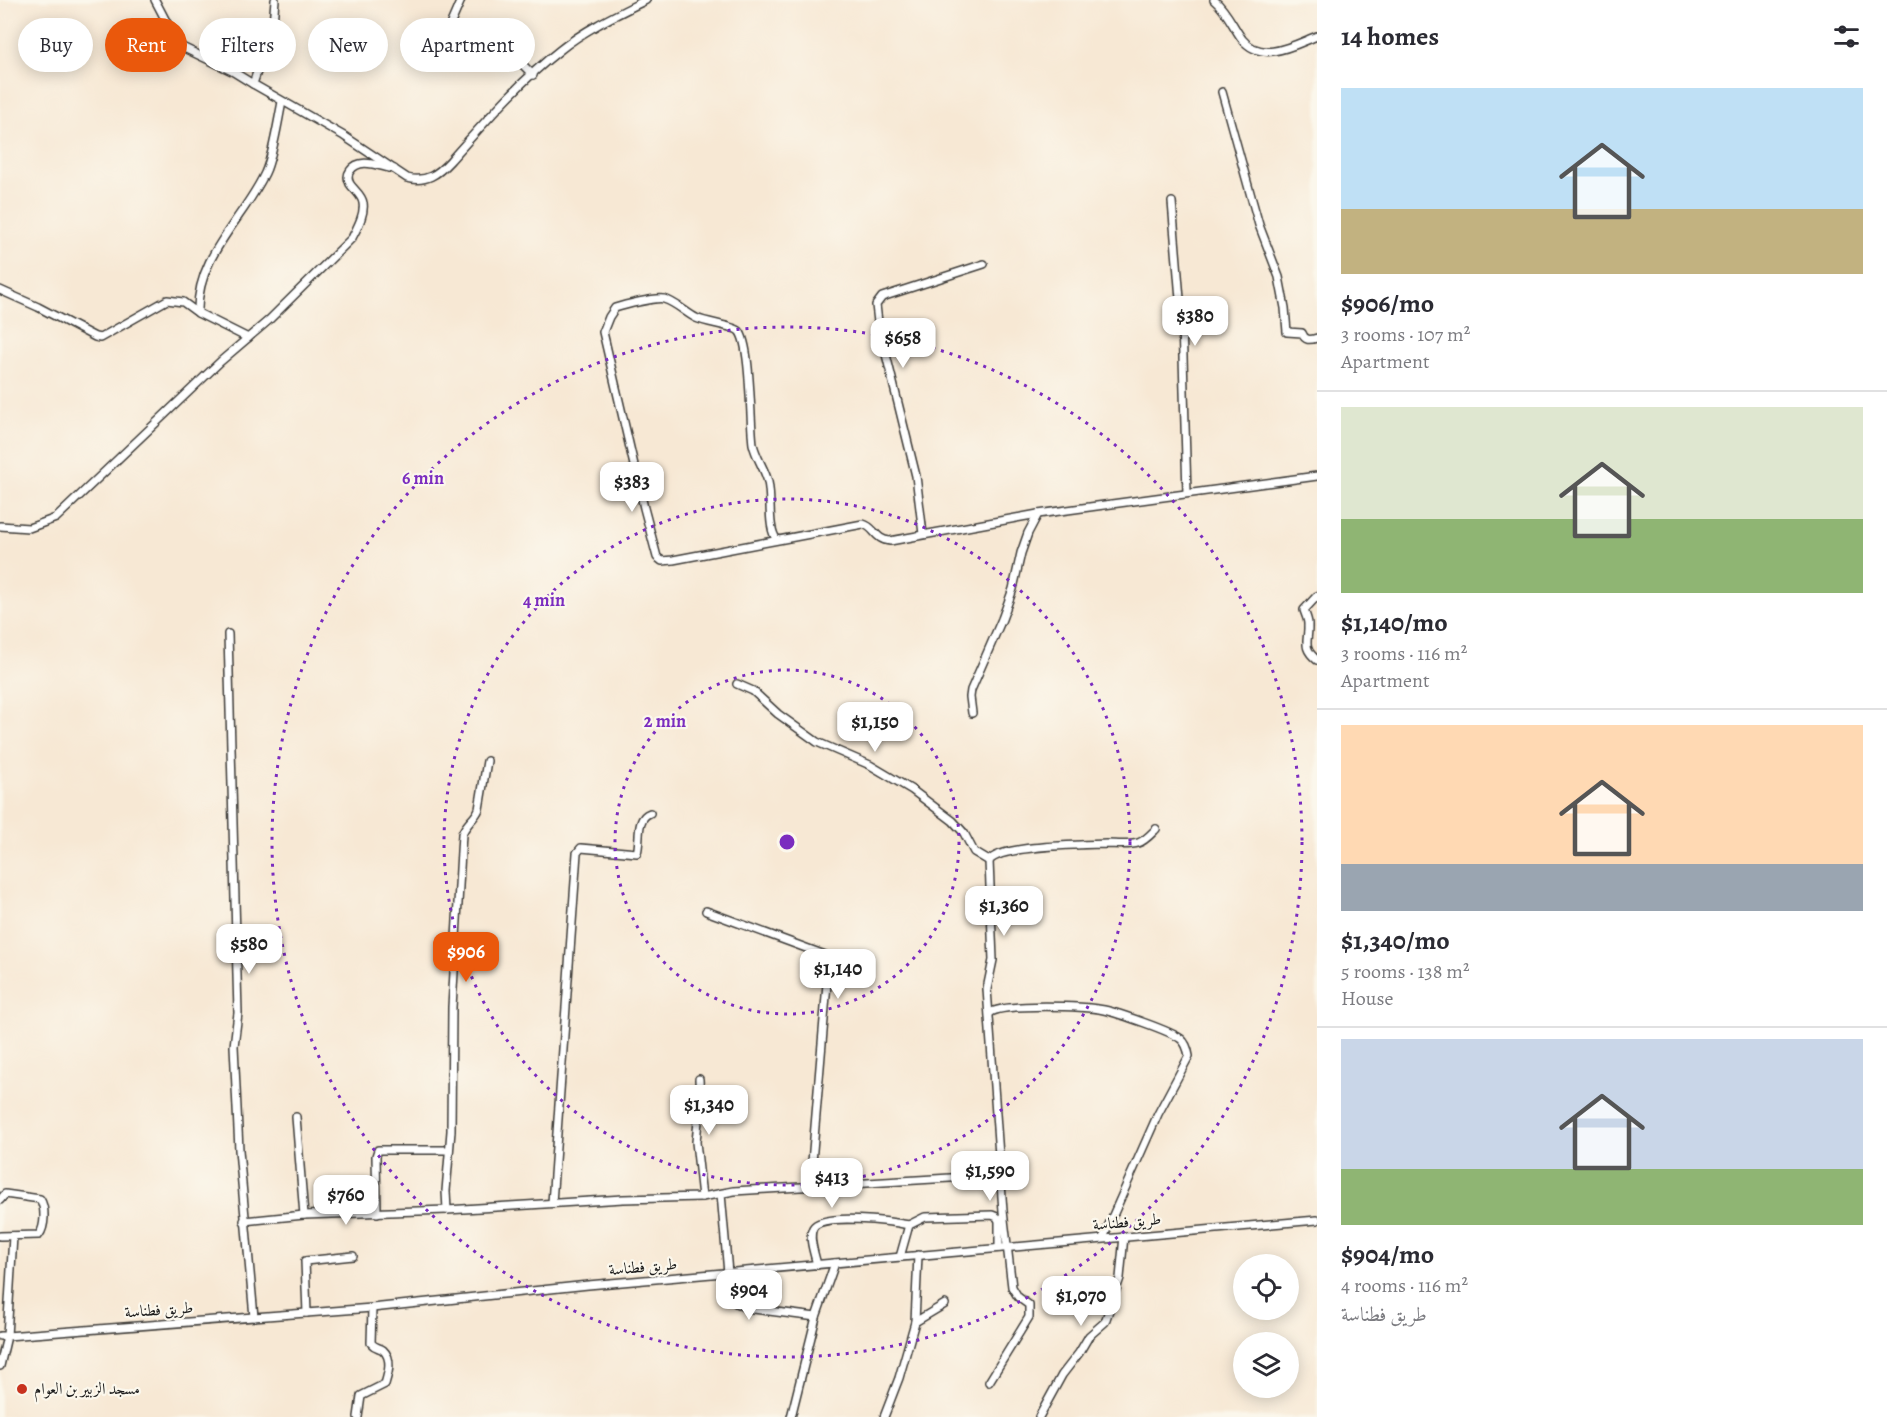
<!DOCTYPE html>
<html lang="en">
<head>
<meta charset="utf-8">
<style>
	:root { --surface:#fff; --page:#f7f7f7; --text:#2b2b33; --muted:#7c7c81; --line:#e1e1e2; --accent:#ea580c }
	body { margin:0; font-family:Alegreya,Amiri,serif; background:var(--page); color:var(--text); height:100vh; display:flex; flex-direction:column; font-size:22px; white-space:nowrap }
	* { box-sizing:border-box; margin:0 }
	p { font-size:20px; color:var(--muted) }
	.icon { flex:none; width:33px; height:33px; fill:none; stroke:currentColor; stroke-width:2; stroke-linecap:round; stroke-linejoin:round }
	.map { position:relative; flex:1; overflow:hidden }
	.sheet { display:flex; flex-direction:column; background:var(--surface); width:570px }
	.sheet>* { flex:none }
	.top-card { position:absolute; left:18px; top:18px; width:570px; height:54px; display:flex; gap:12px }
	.controls { position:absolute; left:1233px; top:1254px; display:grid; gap:12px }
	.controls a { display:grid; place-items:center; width:66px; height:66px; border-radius:50%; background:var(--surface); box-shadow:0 3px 15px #0003; font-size:30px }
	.price { position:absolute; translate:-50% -51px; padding:0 14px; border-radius:12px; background:#fff; color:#222; font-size:20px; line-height:39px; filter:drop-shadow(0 2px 3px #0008) }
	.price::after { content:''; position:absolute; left:50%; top:36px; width:18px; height:14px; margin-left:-9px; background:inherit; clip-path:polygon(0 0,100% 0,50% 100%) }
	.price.active { background:var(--accent); color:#fff }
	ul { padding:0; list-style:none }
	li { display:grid; align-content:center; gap:12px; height:318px; padding:0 24px }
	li+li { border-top:2px solid var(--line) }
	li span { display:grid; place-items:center; height:186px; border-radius:0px; color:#555 }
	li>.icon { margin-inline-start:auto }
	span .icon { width:108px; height:108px; fill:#fffc; stroke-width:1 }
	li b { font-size:26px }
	h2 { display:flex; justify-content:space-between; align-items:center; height:72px; padding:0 24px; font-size:26px }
	.chip { padding:0 21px; border-radius:27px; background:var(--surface); box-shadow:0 3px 15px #0003; font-size:21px; line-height:54px }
	.chip.active { background:var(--accent); color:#fff }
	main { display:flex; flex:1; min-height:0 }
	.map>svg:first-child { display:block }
</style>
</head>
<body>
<main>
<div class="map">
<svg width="1317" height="1417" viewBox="0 0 1317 1417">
	<rect width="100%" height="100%" fill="#fbf7ec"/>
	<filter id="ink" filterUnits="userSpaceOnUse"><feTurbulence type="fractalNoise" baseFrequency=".0167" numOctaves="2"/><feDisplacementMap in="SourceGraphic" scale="12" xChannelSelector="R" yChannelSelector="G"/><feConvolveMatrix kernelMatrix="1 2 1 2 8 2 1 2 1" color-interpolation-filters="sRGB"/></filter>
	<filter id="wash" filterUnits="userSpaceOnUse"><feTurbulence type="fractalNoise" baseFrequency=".008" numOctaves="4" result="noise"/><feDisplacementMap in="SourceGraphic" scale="24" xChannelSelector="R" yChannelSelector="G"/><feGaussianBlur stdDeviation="1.35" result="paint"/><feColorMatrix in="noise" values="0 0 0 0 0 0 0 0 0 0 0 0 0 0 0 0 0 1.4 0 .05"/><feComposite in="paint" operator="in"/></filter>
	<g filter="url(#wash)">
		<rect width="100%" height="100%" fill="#f7e8d4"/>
	</g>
	<g filter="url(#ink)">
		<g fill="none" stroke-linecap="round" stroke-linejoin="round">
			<g stroke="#3d3b38" stroke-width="10">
				<g id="minor">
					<path d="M 155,0 L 177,42 L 182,47 L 232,71 L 253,84"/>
					<path d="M 275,0 L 273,24 L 253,84 L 344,136 L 407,178 C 426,183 438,174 450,161 C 485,122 519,82 560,50 C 586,29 616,15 646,0"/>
					<path d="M 461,0 L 451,23 L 453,31 L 483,48 L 505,49 L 509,51 L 533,75"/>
					<path d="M 1214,0 C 1227,11 1232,25 1242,39 C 1262,64 1294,45 1317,36"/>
					<path d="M 1222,92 L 1259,225 L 1279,277 L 1285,308 L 1287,332 L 1302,333 C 1305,341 1310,340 1317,338"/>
					<path d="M 1172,202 L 1182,323 L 1187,493"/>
					<path d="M 0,290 L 38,307 L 95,337 L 100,338 L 167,300 L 183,302 L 198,313"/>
					<path d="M 248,338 L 198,313 C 196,256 243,220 265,173 C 273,156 278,121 282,102"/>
					<path d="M 0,526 L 29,528 L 56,518 L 221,361 L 269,320 L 352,238 C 357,228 365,214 363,203 C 362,195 354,190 350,184 C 348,180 347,175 350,171 C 360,156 380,167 394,169"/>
					<path d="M 923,534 L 916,476 L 878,322 L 876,305 L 882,297 L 984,264"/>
					<path d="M 777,540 C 767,528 772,499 768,482 C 765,469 756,458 753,444 C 750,422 751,344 739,331 C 734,326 707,323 696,318 C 685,312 675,302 664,299 C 656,297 624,305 615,308 L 609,317 L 603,332 L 644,508 L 657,557 L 662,561 L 673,560 L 863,524 C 875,527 875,540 890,541 L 1038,514 L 1317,476"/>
					<path d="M 1317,596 L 1304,610 C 1305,614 1308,619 1308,624 C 1309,641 1301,647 1317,660"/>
					<path d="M 228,634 L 238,1013 L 234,1046 L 239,1150 L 254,1317"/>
					<path d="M 737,684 L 753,691 L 778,714 L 817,742 L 870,765 L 912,790 L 953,821 L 964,833 L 974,852 L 989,861"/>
					<path d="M 972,713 L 970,697 L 971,690 L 1002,619 L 1013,589 L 1021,553 L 1028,533 L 1038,514"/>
					<path d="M 989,861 L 993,960 L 987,989 L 1003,1211 L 1012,1287 L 1018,1297 L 1029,1305 L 1029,1317 L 989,1382"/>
					<path d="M 989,861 C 1001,845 1083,845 1106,844 C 1115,844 1129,846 1138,843 C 1145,841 1151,834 1156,829"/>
					<path d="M 706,911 L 825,955 L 829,960 L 810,1186"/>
					<path d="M 990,1013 C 1003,1003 1085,1006 1104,1010 C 1118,1013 1171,1031 1181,1039 C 1186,1043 1188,1050 1189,1056 L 1158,1114 L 1103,1238"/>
					<path d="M 699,1079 L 700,1100 L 696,1142 L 702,1197"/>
					<path d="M 296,1117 L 304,1215"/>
					<path d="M 721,1194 L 728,1273"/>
					<path d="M 0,1200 L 5,1194 L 40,1199 C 46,1208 45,1227 39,1235 L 0,1236"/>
					<path d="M 552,1203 L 577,853 L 581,848 L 637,853 C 641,841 635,818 650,813"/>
					<path d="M 447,1210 L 446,1191 L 451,1131 L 452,1007 L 462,834 C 466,823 475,819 479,809 L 487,761"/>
					<path d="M 377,1213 L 376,1156 L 378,1150 L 449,1150"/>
					<path d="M 244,1221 L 304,1215 L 447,1210 L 623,1199 L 702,1197 L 734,1191 L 1000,1175"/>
					<path d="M 900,1257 L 909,1225 L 925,1217 L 992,1215 L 997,1217 L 999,1221 L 999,1248"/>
					<path d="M 817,1265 C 815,1255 808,1238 813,1228 C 821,1212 894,1222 909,1225"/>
					<path d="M 739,1273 L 736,1303 L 746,1308 L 816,1317"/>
					<path d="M 307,1313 L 305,1261 L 353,1256"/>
					<path d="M 915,1322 L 945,1304"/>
					<path d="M 0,1336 L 7,1336 L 13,1236"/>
					<path d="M 0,1366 L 7,1336 L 372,1308 L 588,1285 L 1317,1220"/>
					<path d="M 358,1417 L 361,1396 L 385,1384 C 388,1374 393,1359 383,1350 C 379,1347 375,1348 371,1343 L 372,1308"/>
					<path d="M 791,1417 L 816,1317 L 835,1263"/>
					<path d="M 884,1417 L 899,1378 L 915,1322 L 918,1255"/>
					<path d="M 1039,1417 L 1062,1375 L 1079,1353 L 1089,1336 L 1105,1322 L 1120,1278 L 1124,1236"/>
				</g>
			</g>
			<use href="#minor" stroke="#fff" stroke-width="7"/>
		</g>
	</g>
	<g fill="none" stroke="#7b2cbf" stroke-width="3" stroke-dasharray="3 6">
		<circle cx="787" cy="842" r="172"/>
		<circle cx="787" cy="842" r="343"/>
		<circle cx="787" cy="842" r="515"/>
	</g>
	<circle fill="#c8321e" stroke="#fbf7ec" stroke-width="2" cx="22" cy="1389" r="6"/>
	<g text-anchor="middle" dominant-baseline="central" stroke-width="4.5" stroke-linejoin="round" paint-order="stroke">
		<g font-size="16" fill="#1c1c1c" stroke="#fbf7ec">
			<text transform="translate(1127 1222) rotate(-5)">طريق فطناسة</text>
			<text transform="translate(643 1267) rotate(-5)">طريق فطناسة</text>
			<text transform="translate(159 1310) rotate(-4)">طريق فطناسة</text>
		</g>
		<g font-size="16" fill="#1c1c1c" stroke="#fbf7ec" text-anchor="start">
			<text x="34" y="1389">مسجد الزبير بن العوام</text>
		</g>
	</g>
	<circle cx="787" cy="842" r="9" fill="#7b2cbf" stroke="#fbf7ec" stroke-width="3"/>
	<g font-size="18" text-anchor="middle" font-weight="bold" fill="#7b2cbf" stroke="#fbf7ec" stroke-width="4.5" stroke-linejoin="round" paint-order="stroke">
		<text x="423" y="484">6 min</text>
		<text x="544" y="606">4 min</text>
		<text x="665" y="727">2 min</text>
	</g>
</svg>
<div class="controls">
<a><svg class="icon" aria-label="locate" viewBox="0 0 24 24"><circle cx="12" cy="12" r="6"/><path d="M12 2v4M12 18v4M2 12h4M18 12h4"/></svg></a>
<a><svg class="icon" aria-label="layers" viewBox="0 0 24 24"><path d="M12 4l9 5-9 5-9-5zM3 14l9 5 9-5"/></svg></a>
</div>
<b class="price" style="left:1195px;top:347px">$380</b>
<b class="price" style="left:903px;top:369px">$658</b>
<b class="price" style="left:632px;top:513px">$383</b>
<b class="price" style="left:875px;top:753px">$1,150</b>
<b class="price" style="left:1004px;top:937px">$1,360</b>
<b class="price" style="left:249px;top:975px">$580</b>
<b class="price active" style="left:466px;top:983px">$906</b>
<b class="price" style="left:838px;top:1000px">$1,140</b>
<b class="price" style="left:709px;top:1136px">$1,340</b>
<b class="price" style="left:990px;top:1202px">$1,590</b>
<b class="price" style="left:832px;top:1209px">$413</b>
<b class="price" style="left:346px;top:1226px">$760</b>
<b class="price" style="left:749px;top:1321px">$904</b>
<b class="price" style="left:1081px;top:1327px">$1,070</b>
<div class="top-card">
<a class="chip">Buy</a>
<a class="chip active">Rent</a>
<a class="chip">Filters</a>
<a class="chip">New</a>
<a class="chip">Apartment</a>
</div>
</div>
<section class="sheet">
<h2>14 homes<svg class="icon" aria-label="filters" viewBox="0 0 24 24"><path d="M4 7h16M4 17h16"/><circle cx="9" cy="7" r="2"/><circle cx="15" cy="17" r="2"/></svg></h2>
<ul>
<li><span style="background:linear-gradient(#bfe0f5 65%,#c2b280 0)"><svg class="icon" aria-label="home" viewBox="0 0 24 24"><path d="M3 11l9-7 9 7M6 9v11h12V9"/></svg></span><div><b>$906/mo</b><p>3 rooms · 107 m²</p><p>Apartment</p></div></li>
<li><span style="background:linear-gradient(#dfe7d0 60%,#8fb573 0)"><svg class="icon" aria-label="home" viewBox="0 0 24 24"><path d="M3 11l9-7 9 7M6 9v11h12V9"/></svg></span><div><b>$1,140/mo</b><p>3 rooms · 116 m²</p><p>Apartment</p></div></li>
<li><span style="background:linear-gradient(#ffd9b3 75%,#9aa5b1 0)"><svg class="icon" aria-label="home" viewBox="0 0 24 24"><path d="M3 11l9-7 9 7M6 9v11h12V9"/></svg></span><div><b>$1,340/mo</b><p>5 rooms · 138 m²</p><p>House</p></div></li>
<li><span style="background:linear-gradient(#c9d6e8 70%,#8fb573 0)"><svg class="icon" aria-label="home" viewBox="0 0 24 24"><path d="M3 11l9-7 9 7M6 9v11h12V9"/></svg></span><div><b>$904/mo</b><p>4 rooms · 116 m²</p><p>طريق فطناسة</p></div></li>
</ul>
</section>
</main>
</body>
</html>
